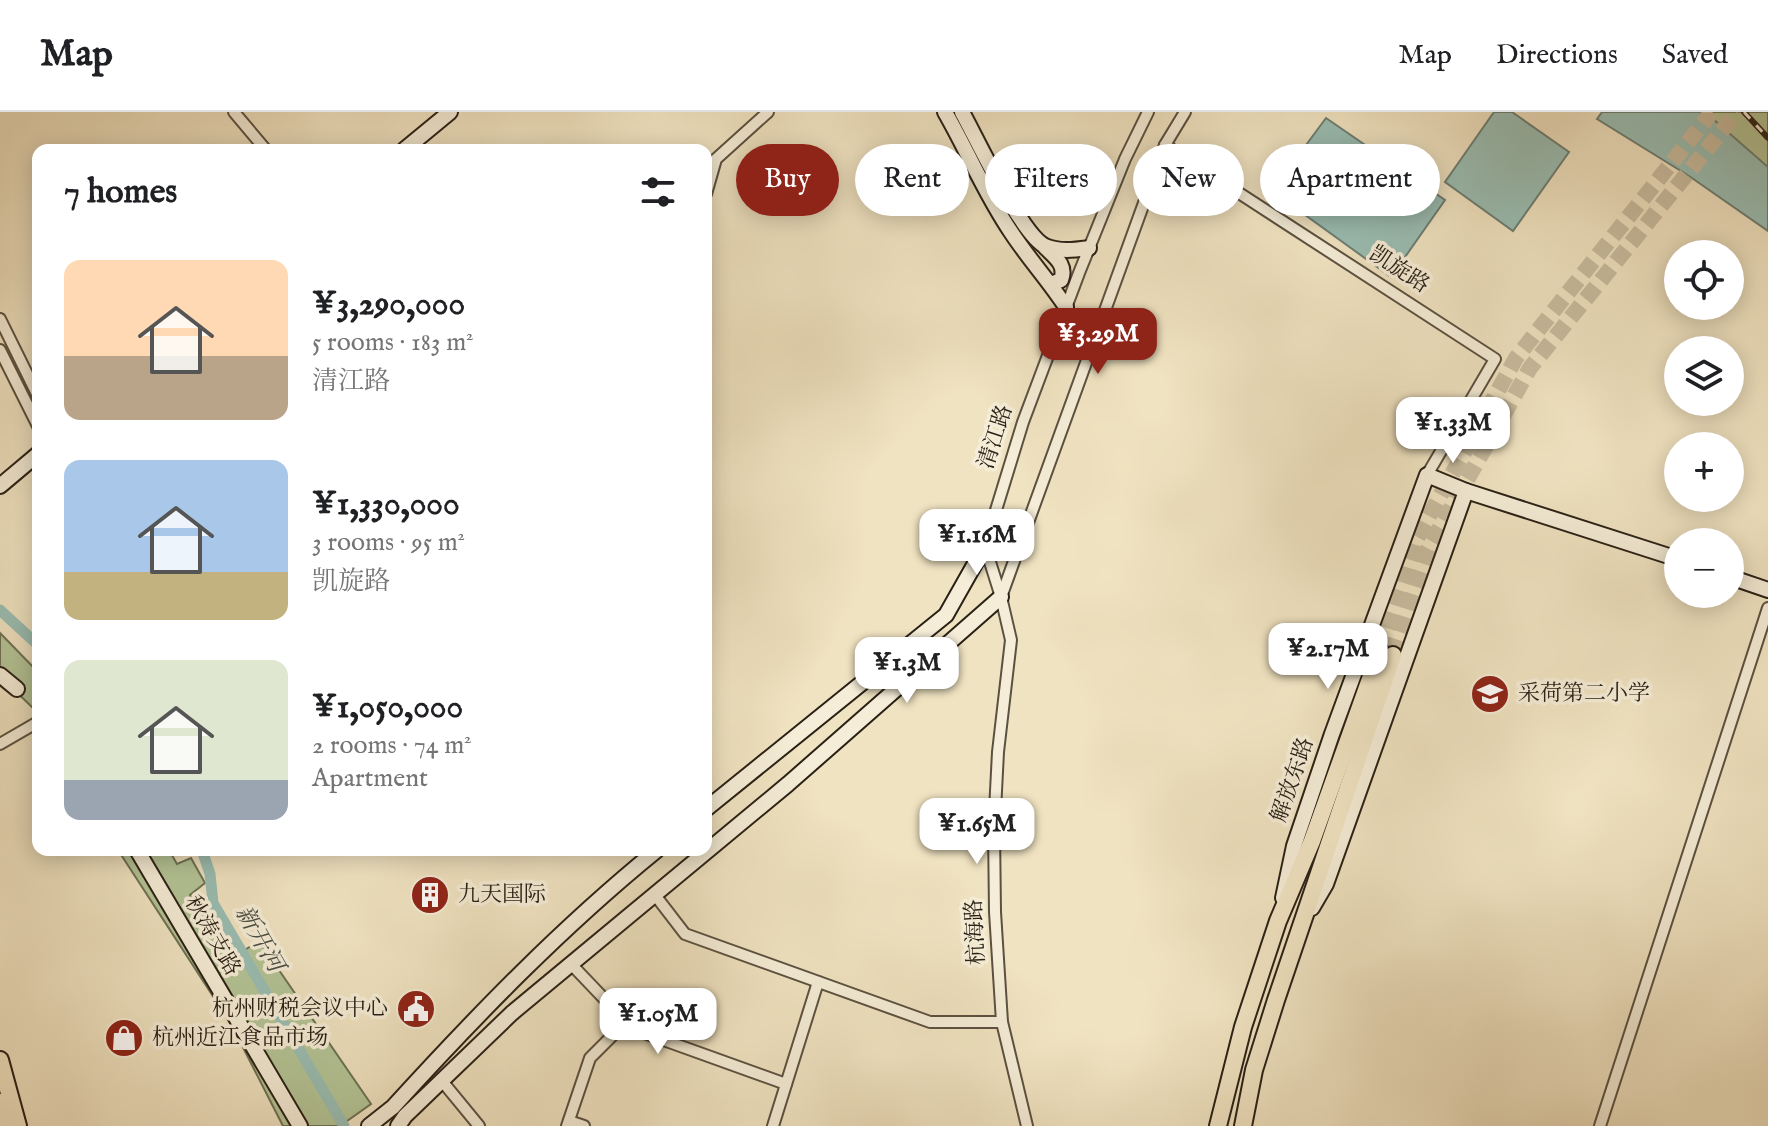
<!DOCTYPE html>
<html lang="en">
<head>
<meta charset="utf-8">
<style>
	:root { --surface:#fff; --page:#f6f6f6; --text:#202124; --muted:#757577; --line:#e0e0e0; --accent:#8f2418 }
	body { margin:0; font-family:"IM FELL English","Noto Serif SC",serif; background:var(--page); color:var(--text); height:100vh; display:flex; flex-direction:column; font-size:30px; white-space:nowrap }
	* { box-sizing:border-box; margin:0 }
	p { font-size:26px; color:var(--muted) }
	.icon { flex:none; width:44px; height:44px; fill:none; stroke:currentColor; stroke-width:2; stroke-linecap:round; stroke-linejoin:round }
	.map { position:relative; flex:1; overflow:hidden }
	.details { position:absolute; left:32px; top:32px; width:680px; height:712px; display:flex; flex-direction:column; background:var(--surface); border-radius:16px; box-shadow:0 4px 20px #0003 }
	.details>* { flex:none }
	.guide { position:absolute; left:736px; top:32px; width:760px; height:72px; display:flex; gap:16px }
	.fabs { position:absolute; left:1664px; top:128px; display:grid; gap:16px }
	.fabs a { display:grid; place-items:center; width:80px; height:80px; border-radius:50%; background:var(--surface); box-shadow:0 4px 20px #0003; font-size:40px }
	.price { position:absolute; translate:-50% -68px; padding:0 18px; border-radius:16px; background:#fff; color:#222; font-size:26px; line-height:52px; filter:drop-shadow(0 2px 4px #0008) }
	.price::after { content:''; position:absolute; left:50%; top:48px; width:24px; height:18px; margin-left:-12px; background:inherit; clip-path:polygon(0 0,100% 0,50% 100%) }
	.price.on { background:var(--accent); color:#fff }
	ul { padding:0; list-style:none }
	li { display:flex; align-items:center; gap:24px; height:200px; padding:0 32px }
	li span { display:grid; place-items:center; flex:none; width:224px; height:160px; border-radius:16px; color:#555 }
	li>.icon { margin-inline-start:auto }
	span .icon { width:96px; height:96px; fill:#fffc; stroke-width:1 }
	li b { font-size:34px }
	h2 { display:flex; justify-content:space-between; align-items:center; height:96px; padding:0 32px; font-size:34px }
	.pill { padding:0 28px; border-radius:36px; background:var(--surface); box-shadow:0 4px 20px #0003; font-size:28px; line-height:72px }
	.pill.on { background:var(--accent); color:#fff }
	header { display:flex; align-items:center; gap:48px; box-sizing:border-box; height:112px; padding:0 40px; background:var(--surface); border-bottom:2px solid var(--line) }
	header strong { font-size:38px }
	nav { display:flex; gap:44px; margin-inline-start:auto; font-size:28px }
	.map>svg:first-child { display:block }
</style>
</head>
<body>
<header>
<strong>Map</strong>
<nav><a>Map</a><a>Directions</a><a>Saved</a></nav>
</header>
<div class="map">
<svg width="1768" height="1014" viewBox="0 0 1768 1014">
	<rect width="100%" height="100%" fill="#f0e3c1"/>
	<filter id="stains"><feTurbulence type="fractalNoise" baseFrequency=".0025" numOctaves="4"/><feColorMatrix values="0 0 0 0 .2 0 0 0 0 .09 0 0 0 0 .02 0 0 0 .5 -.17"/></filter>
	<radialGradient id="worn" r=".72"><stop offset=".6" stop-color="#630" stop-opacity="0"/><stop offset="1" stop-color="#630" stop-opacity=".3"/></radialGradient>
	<g fill="#b4c597" stroke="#6e7256" stroke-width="2">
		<path d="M 1706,0 L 1768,0 L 1768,62 Z"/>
		<path d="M 0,521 L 38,560 L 38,601 L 0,564 Z"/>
		<path d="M 118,738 L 169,738 L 177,752 L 191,746 L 205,771 L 190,783 L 232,846 L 259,829 L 371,992 L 340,1014 L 283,1014 L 231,912 Z"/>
	</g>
	<g fill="#9abeb3" stroke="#6d7f74" stroke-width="2">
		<path d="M 1494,0 L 1512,0 L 1569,40 L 1513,119 L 1445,70 Z"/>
		<path d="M 1602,0 L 1705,0 L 1768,55 L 1768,119 L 1689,64 L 1597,7 Z"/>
		<path d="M 1326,6 L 1445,88 L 1391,165 L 1272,79 Z"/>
	</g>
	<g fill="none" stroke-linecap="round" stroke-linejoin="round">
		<g stroke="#9abeb3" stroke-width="11">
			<path d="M 0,498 L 38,533"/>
			<path d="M 202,738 L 210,762 L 213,791 L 344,1014"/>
		</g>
		<g stroke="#c8bc9f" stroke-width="16" stroke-dasharray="16 8" stroke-linecap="butt">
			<path d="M 1380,539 L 1417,426 L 1516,246 L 1712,0"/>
			<path d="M 1393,543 L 1428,437 L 1530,256 L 1737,0"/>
		</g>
		<g stroke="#5b5141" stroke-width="14">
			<g id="street">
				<path d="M 234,0 L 266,38"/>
				<path d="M 1165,33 L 1495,247 L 1427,363"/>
				<path d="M 706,82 L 716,47 L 768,0"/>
				<path d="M 0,207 L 38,284"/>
				<path d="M 0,238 L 38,314"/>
				<path d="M 1001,485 L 1165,33 L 1185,0"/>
				<path d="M 0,632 L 38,610"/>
				<path d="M 655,783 L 685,822 L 930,910 L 1002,910"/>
				<path d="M 571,852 L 633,917 L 786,972"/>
				<path d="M 442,969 L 479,1014"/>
				<path d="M 569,1009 L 584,1014"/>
				<path d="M 567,1014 L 590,946 L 626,910"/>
				<path d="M 773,1014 L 818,870"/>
				<path d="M 1027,1014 L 1002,910 L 995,800 L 994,718 L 998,640 L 1011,528 L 1001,485 L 985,434 L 1023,310 L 1079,161 L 1125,47 L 1148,0"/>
				<path d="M 1600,1014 L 1768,496"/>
			</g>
		</g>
		<g stroke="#292016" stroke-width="18">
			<g id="secondary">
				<path d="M 945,0 C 968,40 985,82 1011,120 C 1028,146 1049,169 1066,195"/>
				<path d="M 962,0 C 977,27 1021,122 1045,134 C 1060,140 1074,138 1089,136"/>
				<path d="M 404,38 L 450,0"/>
				<path d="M 1045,135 C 1055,145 1067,153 1061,168 L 1051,172"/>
				<path d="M 0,374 L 38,342"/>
				<path d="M 1730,465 L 1768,478"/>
				<path d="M 0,563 L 17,577"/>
				<path d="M 706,697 L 946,503 L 985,434"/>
				<path d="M 137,738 L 300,1014"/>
				<path d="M 1283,786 L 1294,734 L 1332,622 L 1427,363 L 1466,379 L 1678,447"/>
				<path d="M 1312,796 L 1326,772 L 1466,379"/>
				<path d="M 369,1014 L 393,995 C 476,904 561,816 657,738"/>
				<path d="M 398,1014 L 405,1004 L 512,901 L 788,672 L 1001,485"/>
			</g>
		</g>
		<g stroke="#292016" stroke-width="20">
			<g id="primary">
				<path d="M 0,948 L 18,1014"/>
				<path d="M 1218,1014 L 1243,915 L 1278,809 L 1312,729 L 1380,539"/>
				<path d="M 1243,1014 L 1254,958 L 1276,888 L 1393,543"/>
			</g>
		</g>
		<g stroke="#292016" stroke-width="24">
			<path id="highway" d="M 0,992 L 6,1014"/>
		</g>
		<use href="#street" stroke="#f5edd7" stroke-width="10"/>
		<use href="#secondary" stroke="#f5edd7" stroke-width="14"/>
		<use href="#primary" stroke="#f0e3c1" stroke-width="16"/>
		<use href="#highway" stroke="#f0e3c1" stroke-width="20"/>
		<g stroke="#292016" stroke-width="6">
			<path id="rail" d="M 1744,0 L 1768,26"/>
		</g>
		<use href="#rail" stroke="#f5edd7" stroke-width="3" stroke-dasharray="9" stroke-linecap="butt"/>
	</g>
	<defs>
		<g id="school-disc" transform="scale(2)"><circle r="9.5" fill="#8f2418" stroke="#f5edd7"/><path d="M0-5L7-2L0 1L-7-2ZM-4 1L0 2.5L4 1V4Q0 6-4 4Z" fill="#fff"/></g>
		<g id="building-disc" transform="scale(2)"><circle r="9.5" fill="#8f2418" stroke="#f5edd7"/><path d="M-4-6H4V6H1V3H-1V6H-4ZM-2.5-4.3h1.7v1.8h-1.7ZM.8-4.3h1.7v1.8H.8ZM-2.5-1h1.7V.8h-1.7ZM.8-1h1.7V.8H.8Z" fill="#fff"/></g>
		<g id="civic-disc" transform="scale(2)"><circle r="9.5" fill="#8f2418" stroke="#f5edd7"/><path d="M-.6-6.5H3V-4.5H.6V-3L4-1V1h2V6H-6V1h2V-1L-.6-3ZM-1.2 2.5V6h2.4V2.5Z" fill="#fff"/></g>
		<g id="shop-disc" transform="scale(2)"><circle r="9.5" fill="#8f2418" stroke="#f5edd7"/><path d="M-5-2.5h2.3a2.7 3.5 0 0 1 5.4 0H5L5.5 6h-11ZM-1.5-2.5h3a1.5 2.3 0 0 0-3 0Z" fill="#fff"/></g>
	</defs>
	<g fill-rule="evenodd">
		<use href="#school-disc" x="1490" y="582"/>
		<use href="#building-disc" x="430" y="783"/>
		<use href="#civic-disc" x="416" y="897"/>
		<use href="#shop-disc" x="124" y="926"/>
	</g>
	<g text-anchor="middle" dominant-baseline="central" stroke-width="7" stroke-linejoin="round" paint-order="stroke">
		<g font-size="22" fill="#292016" stroke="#f5edd7">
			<text transform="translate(1399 158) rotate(33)">凯旋路</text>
			<text transform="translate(996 325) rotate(-72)">清江路</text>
			<text transform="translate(1293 668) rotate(-71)">解放东路</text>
			<text transform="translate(976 820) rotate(-93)">杭海路</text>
			<text transform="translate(212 824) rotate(60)">秋涛支路</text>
		</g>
		<g font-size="22" fill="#292016" stroke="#f5edd7" text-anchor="start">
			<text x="1518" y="582">采荷第二小学</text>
			<text x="458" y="783">九天国际</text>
			<text x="388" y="897" text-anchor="end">杭州财税会议中心</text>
			<text x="152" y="926">杭州近江食品市场</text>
		</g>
		<g font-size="24" font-style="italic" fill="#4b4f45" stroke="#f5edd7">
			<text transform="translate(259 827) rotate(60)">新开河</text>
		</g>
	</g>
	<rect width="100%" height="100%" filter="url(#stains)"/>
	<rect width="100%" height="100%" fill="url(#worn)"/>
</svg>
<div class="fabs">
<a><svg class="icon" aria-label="locate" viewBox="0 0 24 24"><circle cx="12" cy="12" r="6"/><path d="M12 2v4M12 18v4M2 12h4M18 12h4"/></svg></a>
<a><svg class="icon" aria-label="layers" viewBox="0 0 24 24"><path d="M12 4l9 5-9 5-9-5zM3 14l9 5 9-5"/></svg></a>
<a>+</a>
<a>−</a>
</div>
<b class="price on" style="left:1098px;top:264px">¥3.29M</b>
<b class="price" style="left:1453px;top:353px">¥1.33M</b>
<b class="price" style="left:977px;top:465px">¥1.16M</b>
<b class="price" style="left:1328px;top:579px">¥2.17M</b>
<b class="price" style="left:907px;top:593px">¥1.3M</b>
<b class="price" style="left:977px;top:754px">¥1.65M</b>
<b class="price" style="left:658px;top:944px">¥1.05M</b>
<div class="guide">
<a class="pill on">Buy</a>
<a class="pill">Rent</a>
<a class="pill">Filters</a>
<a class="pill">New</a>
<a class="pill">Apartment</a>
</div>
<section class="details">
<h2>7 homes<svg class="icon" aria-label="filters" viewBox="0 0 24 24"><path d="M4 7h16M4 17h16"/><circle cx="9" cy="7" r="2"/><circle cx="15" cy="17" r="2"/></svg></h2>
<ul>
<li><span style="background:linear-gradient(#ffd9b3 60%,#b9a48a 0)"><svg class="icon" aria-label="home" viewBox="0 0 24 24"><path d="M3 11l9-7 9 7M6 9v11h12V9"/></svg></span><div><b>¥3,290,000</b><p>5 rooms · 183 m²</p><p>清江路</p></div></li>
<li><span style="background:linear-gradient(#a9c7e8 70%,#c2b280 0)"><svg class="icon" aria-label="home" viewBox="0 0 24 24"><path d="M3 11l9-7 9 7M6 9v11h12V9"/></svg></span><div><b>¥1,330,000</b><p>3 rooms · 95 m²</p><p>凯旋路</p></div></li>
<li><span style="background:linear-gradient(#dfe7d0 75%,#9aa5b1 0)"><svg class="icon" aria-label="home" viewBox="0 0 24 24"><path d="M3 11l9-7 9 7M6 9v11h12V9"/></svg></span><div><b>¥1,050,000</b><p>2 rooms · 74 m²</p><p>Apartment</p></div></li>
</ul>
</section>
</div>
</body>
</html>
